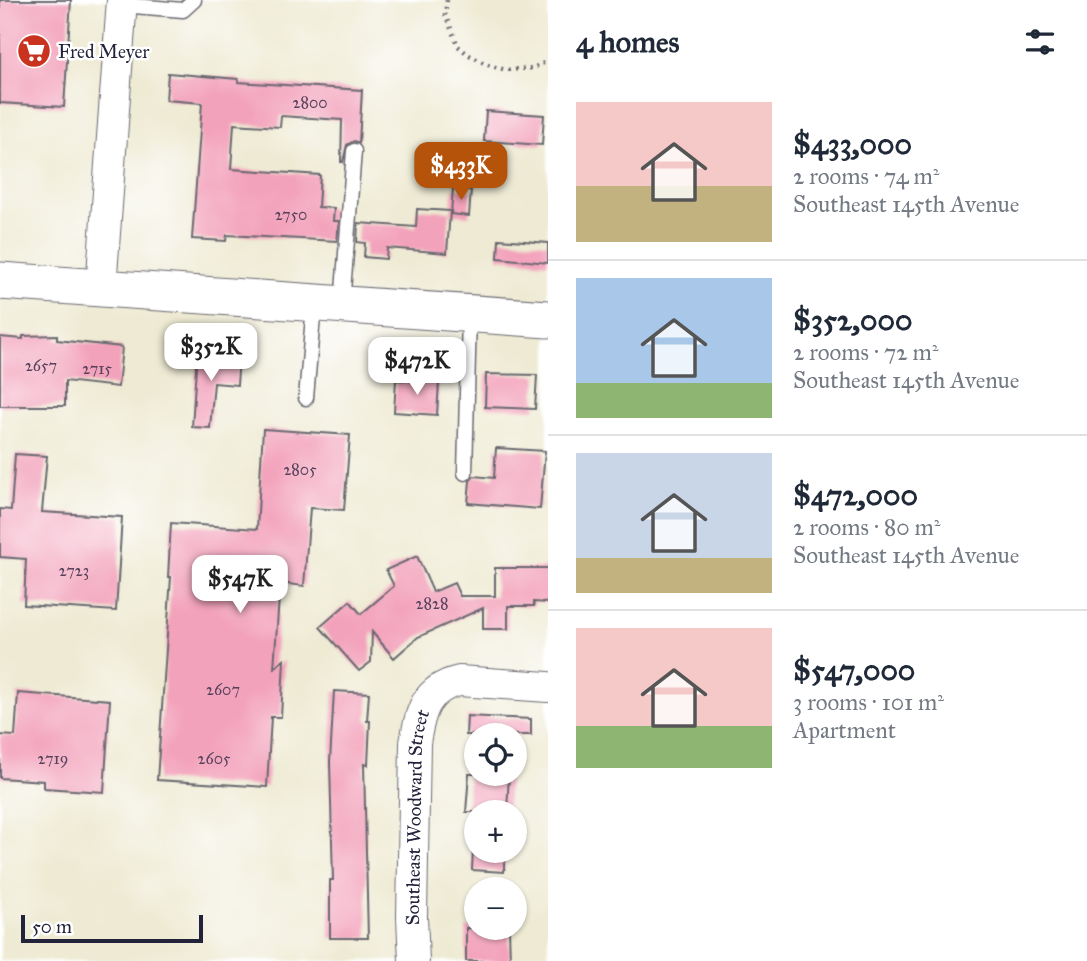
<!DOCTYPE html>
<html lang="en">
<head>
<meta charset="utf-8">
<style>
	:root { --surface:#fff; --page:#f6f6f7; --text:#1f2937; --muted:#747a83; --line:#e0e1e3; --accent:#b45309 }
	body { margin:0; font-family:"IM FELL Great Primer",serif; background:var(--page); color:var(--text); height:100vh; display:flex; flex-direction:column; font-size:26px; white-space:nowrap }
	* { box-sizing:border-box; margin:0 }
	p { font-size:23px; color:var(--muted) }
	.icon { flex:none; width:38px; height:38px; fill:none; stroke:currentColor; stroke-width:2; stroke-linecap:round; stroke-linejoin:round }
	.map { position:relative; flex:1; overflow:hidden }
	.side { display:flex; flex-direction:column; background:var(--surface); width:539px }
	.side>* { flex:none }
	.fabs { position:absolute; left:464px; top:723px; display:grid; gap:14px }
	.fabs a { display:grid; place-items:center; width:63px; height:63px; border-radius:50%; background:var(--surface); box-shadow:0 2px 5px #0004; font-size:35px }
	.scale { position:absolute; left:21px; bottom:18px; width:182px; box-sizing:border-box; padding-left:7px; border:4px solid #22223b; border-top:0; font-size:19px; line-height:24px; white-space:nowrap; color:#22223b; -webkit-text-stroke:5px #fff; paint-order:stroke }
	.price { position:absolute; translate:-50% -60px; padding:0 16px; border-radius:14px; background:#fff; color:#222; font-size:23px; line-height:46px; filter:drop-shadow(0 2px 4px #0008) }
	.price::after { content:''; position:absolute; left:50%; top:42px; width:21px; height:16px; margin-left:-10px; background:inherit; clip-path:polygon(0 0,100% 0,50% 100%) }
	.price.on { background:var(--accent); color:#fff }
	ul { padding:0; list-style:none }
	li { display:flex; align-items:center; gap:21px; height:175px; padding:0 28px }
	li+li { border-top:2px solid var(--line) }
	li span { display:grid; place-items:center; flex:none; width:196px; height:140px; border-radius:0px; color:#555 }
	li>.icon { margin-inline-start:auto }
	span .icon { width:84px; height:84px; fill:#fffc; stroke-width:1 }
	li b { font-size:30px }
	h2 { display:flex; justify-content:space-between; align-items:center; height:84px; padding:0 28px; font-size:30px }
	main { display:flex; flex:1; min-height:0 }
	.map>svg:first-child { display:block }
</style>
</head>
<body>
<main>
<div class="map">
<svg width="548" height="961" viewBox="0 0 548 961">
	<rect width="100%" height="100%" fill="#fff"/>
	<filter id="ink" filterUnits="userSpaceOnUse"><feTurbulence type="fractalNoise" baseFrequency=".0143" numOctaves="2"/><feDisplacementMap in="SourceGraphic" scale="14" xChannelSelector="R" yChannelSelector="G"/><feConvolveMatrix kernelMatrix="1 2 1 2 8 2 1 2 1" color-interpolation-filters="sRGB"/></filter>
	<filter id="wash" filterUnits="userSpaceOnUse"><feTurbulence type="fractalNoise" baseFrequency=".00686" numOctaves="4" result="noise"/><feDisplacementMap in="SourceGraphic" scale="28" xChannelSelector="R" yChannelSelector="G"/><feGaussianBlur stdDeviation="1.57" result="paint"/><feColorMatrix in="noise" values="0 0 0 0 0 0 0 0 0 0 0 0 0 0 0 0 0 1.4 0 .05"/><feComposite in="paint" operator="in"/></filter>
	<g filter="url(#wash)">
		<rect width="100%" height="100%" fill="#eeead3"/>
		<g id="blocks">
			<g fill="#f3a2bb">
				<path d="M 0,0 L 71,0 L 64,107 L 0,103 Z"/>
				<path d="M 168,73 L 238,79 L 238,82 L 362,90 L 359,143 L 354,141 L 347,145 L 343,162 L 341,162 L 342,120 L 281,116 L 280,127 L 234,124 L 231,169 L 320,175 L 318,207 L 334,208 L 333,221 L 339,221 L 337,241 L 227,235 L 226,241 L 192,239 L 202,103 L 166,100 Z"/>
				<path d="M 486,111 L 544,115 L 542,145 L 484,141 Z"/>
				<path d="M 453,188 L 471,190 L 469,216 L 451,214 Z"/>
				<path d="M 417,209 L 450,211 L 447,253 L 387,248 L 386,259 L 364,257 L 365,243 L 357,242 L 358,223 L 416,227 Z"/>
				<path d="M 499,239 L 548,243 L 548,263 L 498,258 Z"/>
				<path d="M 57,335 L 57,340 L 122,347 L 118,387 L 65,381 L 65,406 L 0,406 L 0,337 L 23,339 L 23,336 Z"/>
				<path d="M 197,352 L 239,356 L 237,385 L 214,383 L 210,428 L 192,427 Z"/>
				<path d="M 486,374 L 537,375 L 535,409 L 485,407 Z"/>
				<path d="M 396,380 L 439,382 L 437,415 L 394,412 Z"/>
				<path d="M 263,429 L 350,435 L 344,510 L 310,508 L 304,586 L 280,583 L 274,668 L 284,660 L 281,717 L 271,717 L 267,787 L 157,780 L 171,577 L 168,577 L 171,523 L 257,529 Z"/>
				<path d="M 496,448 L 545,451 L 540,509 L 468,503 L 470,481 L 474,476 L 494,478 Z"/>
				<path d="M 15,454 L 47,456 L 42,512 L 122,517 L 116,611 L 24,605 L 26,559 L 0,557 L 0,509 L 11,510 Z"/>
				<path d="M 417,556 L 433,592 L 454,583 L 460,596 L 495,596 L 495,568 L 548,568 L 548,603 L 534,602 L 534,606 L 508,606 L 508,629 L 483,629 L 483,608 L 418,637 L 394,658 L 372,632 L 371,662 L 359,671 L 320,627 L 350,601 L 361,614 L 394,586 L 386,570 Z"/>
				<path d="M 334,691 L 369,693 L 367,721 L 370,721 L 368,765 L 364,764 L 368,938 L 330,938 L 330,880 L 333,880 L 330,762 Z"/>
				<path d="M 18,693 L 110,700 L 104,792 L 44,788 L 44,781 L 0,778 L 0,735 L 15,736 Z"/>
				<path d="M 467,716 L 531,719 L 531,735 L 466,735 Z"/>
				<path d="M 469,774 L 509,774 L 507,812 L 466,812 Z"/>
				<path d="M 473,850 L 506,850 L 504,872 L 472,870 Z"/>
				<path d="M 466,928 L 509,928 L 510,961 L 466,961 Z"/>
			</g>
		</g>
	</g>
	<g filter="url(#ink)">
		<use href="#blocks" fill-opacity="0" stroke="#696870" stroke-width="2"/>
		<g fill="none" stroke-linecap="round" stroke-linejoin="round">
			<g stroke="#696870" stroke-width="17">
				<g id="service">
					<path d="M 121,5 L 183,10 L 194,0"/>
					<path d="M 342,304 L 354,151"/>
					<path d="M 306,398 L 314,305"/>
					<path d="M 465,473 L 469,315"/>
				</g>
			</g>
			<g stroke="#696870" stroke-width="32">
				<g id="minor">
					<path d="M 101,288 L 122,0"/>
					<path id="s1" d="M 414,961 L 412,917 L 415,743 C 420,712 425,689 459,681 L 548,687"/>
				</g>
			</g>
			<g stroke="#696870" stroke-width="39">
				<path id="tertiary" d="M 0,281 L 548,319"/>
			</g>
			<path stroke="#696870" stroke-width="4.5" stroke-dasharray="2 5" stroke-linecap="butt" d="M 447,0 L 445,14 L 458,46 L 469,55 L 488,65 L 506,70 L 533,68 L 548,61"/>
			<use href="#service" stroke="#fff" stroke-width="14"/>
			<use href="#minor" stroke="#fff" stroke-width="30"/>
			<use href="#tertiary" stroke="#fff" stroke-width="37"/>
		</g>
	</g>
	<defs>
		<g id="supermarket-disc" transform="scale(1.75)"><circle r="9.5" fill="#c8321e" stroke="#fff"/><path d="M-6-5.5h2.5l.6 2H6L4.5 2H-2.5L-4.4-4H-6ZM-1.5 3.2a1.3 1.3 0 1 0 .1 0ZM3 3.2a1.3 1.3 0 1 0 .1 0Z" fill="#fff"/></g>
	</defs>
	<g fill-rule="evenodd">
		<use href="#supermarket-disc" x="34" y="51"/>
	</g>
	<g text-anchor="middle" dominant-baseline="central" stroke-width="5" stroke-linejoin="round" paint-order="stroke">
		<g font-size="16" fill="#56425b">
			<text x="310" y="102">2800</text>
			<text x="291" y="214">2750</text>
			<text x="41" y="365">2657</text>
			<text x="97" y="368">2715</text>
			<text x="300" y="469">2805</text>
			<text x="74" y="570">2723</text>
			<text x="432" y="603">2828</text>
			<text x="223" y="689">2607</text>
			<text x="53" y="758">2719</text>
			<text x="214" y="758">2605</text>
		</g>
		<g font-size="19" fill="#22223b" stroke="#fff" text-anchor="start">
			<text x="58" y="51">Fred Meyer</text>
		</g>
		<g font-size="19" fill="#22223b" stroke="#fff">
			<text stroke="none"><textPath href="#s1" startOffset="144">Southeast Woodward Street</textPath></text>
		</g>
	</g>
</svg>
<div class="fabs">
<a><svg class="icon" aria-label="locate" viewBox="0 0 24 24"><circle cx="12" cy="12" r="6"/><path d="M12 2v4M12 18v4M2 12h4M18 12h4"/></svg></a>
<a>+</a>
<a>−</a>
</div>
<div class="scale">50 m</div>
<b class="price on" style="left:461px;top:202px">$433K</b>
<b class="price" style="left:211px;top:383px">$352K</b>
<b class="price" style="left:417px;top:397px">$472K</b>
<b class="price" style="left:240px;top:615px">$547K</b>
</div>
<section class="side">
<h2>4 homes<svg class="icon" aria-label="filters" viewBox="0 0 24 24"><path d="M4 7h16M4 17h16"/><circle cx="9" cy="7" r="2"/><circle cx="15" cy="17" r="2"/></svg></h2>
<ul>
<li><span style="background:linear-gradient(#f6c9c9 60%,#c2b280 0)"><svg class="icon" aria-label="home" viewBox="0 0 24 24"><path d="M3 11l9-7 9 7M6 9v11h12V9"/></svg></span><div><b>$433,000</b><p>2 rooms · 74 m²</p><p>Southeast 145th Avenue</p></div></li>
<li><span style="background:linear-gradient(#a9c7e8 75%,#8fb573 0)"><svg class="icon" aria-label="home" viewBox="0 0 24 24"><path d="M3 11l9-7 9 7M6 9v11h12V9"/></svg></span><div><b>$352,000</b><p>2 rooms · 72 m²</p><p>Southeast 145th Avenue</p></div></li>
<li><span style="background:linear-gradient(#c9d6e8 75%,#c2b280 0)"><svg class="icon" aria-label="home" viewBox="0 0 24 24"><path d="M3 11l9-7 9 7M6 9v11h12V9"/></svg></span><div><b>$472,000</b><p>2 rooms · 80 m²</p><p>Southeast 145th Avenue</p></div></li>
<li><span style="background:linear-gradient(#f6c9c9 70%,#8fb573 0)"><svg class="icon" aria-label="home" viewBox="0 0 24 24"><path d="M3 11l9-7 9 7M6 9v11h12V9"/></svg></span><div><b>$547,000</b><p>3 rooms · 101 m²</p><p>Apartment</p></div></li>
</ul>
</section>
</main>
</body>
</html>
